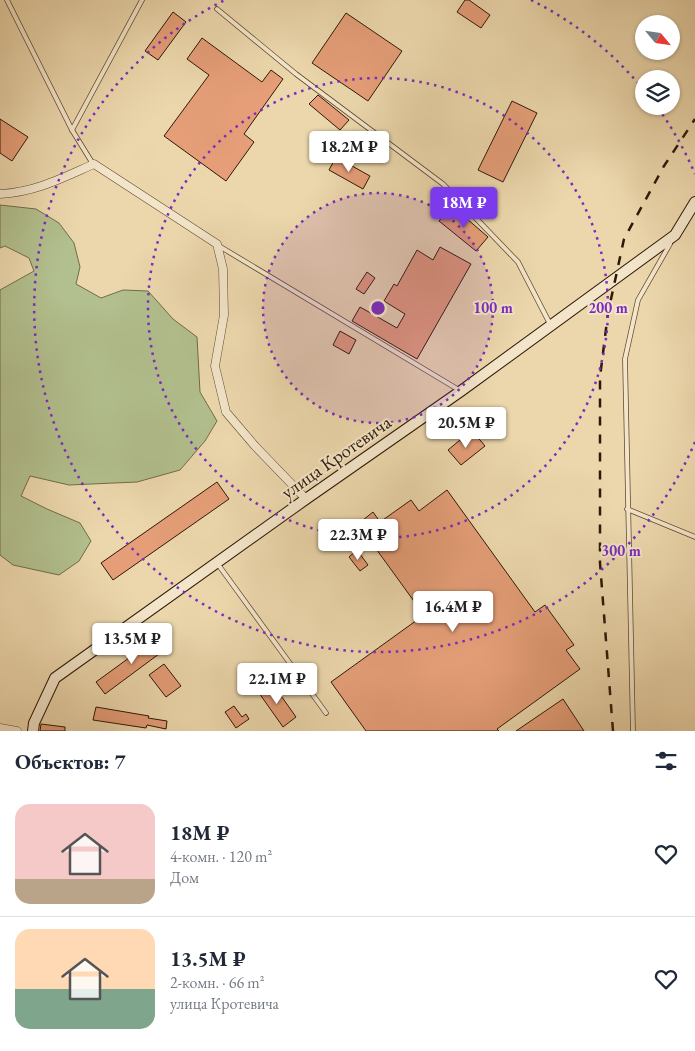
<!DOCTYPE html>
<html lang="ru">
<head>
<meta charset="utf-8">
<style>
	:root { --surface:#fff; --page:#f6f6f7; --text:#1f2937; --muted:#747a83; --line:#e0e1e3; --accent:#7c3aed }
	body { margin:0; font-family:"EB Garamond",serif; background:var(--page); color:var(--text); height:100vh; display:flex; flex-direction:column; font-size:19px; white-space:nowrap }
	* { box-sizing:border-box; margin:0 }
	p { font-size:16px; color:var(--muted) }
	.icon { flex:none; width:28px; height:28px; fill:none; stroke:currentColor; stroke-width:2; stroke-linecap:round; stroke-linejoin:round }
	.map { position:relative; height:731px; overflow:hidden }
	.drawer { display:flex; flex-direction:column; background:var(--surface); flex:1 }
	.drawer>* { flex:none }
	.needle { width:32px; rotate:119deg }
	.controls { position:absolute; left:635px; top:15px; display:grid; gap:10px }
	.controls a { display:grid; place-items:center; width:45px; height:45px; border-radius:50%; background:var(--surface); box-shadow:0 1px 4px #0004; font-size:25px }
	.price { position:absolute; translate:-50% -42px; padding:0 11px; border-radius:5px; background:#fff; color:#222; font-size:16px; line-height:32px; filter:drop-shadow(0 1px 2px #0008) }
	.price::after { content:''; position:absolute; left:50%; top:30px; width:15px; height:11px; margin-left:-8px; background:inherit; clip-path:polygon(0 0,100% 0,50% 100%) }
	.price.on { background:var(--accent); color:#fff }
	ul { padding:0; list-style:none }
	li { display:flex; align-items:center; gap:15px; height:125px; padding:0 15px }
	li+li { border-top:1px solid var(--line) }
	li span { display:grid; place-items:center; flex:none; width:140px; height:100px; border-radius:15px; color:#555 }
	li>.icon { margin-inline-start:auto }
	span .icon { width:60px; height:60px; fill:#fffc; stroke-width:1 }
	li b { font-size:21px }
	h2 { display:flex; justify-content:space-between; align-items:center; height:60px; padding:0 15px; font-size:21px }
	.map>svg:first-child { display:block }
</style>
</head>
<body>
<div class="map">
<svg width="695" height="731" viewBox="0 0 695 731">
	<rect width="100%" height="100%" fill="#ecd7ac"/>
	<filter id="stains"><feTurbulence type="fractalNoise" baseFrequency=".004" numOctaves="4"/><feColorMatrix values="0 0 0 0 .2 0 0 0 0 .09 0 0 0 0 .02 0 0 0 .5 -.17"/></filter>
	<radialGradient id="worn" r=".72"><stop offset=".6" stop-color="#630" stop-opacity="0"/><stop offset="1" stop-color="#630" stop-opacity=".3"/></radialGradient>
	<path fill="#b2bf8e" stroke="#706c4a" d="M 0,205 L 36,209 L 59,223 L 74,243 L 80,267 L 76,284 L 101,298 L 123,290 L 148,291 L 173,319 L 197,337 L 200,392 L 217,421 L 205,441 L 180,470 L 137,482 L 69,485 L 30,476 L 21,496 L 47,509 L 80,523 L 91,541 L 79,561 L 59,575 L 13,565 L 0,555 L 0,290 L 34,271 L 29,258 L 5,246 L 0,248 Z"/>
	<g fill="#e59e78" stroke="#2e1807">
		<path d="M 465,0 L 469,0 L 490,15 L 481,28 L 457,12 Z"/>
		<path d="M 173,12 L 186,22 L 158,60 L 145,51 Z"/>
		<path d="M 346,13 L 402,51 L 368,101 L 312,63 Z"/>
		<path d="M 202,38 L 262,82 L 271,70 L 283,79 L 244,134 L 254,142 L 226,181 L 164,136 L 209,75 L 187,59 Z"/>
		<path d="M 318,95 L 349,120 L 340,130 L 309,104 Z"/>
		<path d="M 512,101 L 537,113 L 503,182 L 478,170 Z"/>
		<path d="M 0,119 L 28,137 L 12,161 L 0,153 Z"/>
		<path d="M 336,157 L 370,176 L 363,189 L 329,170 Z"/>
		<path d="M 452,206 L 488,237 L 476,251 L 439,221 Z"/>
		<path d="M 440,247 L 471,264 L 417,359 L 352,321 L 360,307 L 397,328 L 405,314 L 384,301 L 394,284 L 397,286 L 417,250 L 433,260 Z"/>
		<path d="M 367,272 L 375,278 L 364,294 L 356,289 Z"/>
		<path d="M 340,331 L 356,340 L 349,354 L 333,345 Z"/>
		<path d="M 475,434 L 485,446 L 461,465 L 448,450 L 460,440 L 463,444 Z"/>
		<path d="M 217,482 L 229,499 L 113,580 L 101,563 Z"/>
		<path d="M 447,490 L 535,612 L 545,605 L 574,645 L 566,650 L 580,669 L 497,729 L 499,731 L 366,731 L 331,682 L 424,615 L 358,524 L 373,512 L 380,522 L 411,500 L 419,511 Z"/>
		<path d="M 357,550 L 368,565 L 360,571 L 349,557 Z"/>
		<path d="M 159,636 L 167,648 L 105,694 L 96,682 Z"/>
		<path d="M 164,664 L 181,686 L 166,697 L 149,675 Z"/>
		<path d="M 272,683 L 296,717 L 283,727 L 259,693 Z"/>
		<path d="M 563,699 L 584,731 L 516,731 Z"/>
		<path d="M 234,706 L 242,717 L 246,714 L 249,719 L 236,728 L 225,712 Z"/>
		<path d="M 96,707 L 149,716 L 148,718 L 167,721 L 166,729 L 147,725 L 146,728 L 93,720 Z"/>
		<path d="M 41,724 L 65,727 L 65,731 L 40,731 Z"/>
	</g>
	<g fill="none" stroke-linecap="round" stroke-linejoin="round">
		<g stroke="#5e4830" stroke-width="5.5">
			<g id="lane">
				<path d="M 7,0 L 72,130 L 93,164"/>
				<path d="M 217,9 L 296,74 L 443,184 L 518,262 L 550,324"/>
				<path d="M 72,130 L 142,0"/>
				<path d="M 219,246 L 459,390"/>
				<path d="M 627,509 L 695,537"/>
				<path d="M 217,563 L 326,713"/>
				<path d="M 633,731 L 625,359 L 638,300 L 670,244"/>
			</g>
		</g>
		<g stroke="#5e4830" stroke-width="9">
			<g id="street">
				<path d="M 0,194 C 36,192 62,178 94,164 L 217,244 L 223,269 L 224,315 L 215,366 L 226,412 L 255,446 L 306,499"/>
				<path d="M 0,728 L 17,731"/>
			</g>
		</g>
		<g stroke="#2e1807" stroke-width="12">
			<path id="secondary" d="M 33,731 L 34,723 L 55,678 L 306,499 L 461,391 L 675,235 L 695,202"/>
		</g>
		<use href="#lane" stroke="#f3e5c9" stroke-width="4"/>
		<use href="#street" stroke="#f3e5c9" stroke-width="8"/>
		<use href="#secondary" stroke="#f3e5c9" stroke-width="10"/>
		<path stroke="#2e1807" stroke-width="2.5" stroke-dasharray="9 9" stroke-linecap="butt" d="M 613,731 L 600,563 L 600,377 L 608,313 L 624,239 L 664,166 L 695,119"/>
	</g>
	<circle cx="378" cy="308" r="115" fill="#7b2cbf" fill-opacity=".12"/>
	<g fill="none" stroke="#7b2cbf" stroke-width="2.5" stroke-dasharray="2.5 5">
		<circle cx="378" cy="308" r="115"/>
		<circle cx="378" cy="308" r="230"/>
		<path d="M695 442A344 344 0 1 1 225 0M531 0A344 344 0 0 1 643 89M658 108A344 344 0 0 1 695 174"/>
	</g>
	<g text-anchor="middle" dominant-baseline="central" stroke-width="4" stroke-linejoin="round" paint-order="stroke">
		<g font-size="19" fill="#2e1807" stroke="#f3e5c9">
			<text transform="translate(336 457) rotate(-35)">улица Кротевича</text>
		</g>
	</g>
	<circle cx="378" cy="308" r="8" fill="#7b2cbf" stroke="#f3e5c9" stroke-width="2.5"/>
	<g font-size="15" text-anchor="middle" font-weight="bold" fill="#7b2cbf" stroke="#f3e5c9" stroke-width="4" stroke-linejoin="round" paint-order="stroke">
		<text x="493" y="313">100 m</text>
		<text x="608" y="313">200 m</text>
		<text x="621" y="556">300 m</text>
	</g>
	<rect width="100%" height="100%" filter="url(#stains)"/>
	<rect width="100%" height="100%" fill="url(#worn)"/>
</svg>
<div class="controls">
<a><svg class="needle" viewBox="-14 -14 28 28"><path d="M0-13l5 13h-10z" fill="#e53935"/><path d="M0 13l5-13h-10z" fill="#747a83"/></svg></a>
<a><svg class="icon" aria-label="layers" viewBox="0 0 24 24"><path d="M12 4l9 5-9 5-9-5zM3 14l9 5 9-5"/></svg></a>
</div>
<b class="price" style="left:349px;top:173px">18.2M ₽</b>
<b class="price on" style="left:464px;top:229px">18M ₽</b>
<b class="price" style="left:466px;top:449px">20.5M ₽</b>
<b class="price" style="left:358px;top:561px">22.3M ₽</b>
<b class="price" style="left:453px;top:633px">16.4M ₽</b>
<b class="price" style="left:132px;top:665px">13.5M ₽</b>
<b class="price" style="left:277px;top:705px">22.1M ₽</b>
</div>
<section class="drawer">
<h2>Объектов: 7<svg class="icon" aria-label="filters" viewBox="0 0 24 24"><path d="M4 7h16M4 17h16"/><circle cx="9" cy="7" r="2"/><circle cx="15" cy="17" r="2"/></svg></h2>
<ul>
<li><span style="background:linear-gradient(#f6c9c9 75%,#b9a48a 0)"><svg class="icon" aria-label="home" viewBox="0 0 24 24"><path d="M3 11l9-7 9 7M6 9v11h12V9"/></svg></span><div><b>18M ₽</b><p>4-комн. · 120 m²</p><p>Дом</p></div><svg class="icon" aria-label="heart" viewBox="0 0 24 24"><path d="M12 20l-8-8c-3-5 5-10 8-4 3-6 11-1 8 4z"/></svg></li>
<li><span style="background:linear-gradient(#ffd9b3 60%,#7fa58c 0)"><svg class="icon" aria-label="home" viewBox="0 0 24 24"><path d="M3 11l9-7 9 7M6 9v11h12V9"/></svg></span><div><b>13.5M ₽</b><p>2-комн. · 66 m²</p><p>улица Кротевича</p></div><svg class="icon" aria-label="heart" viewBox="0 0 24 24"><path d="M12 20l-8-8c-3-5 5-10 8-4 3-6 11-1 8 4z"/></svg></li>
</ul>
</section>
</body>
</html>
